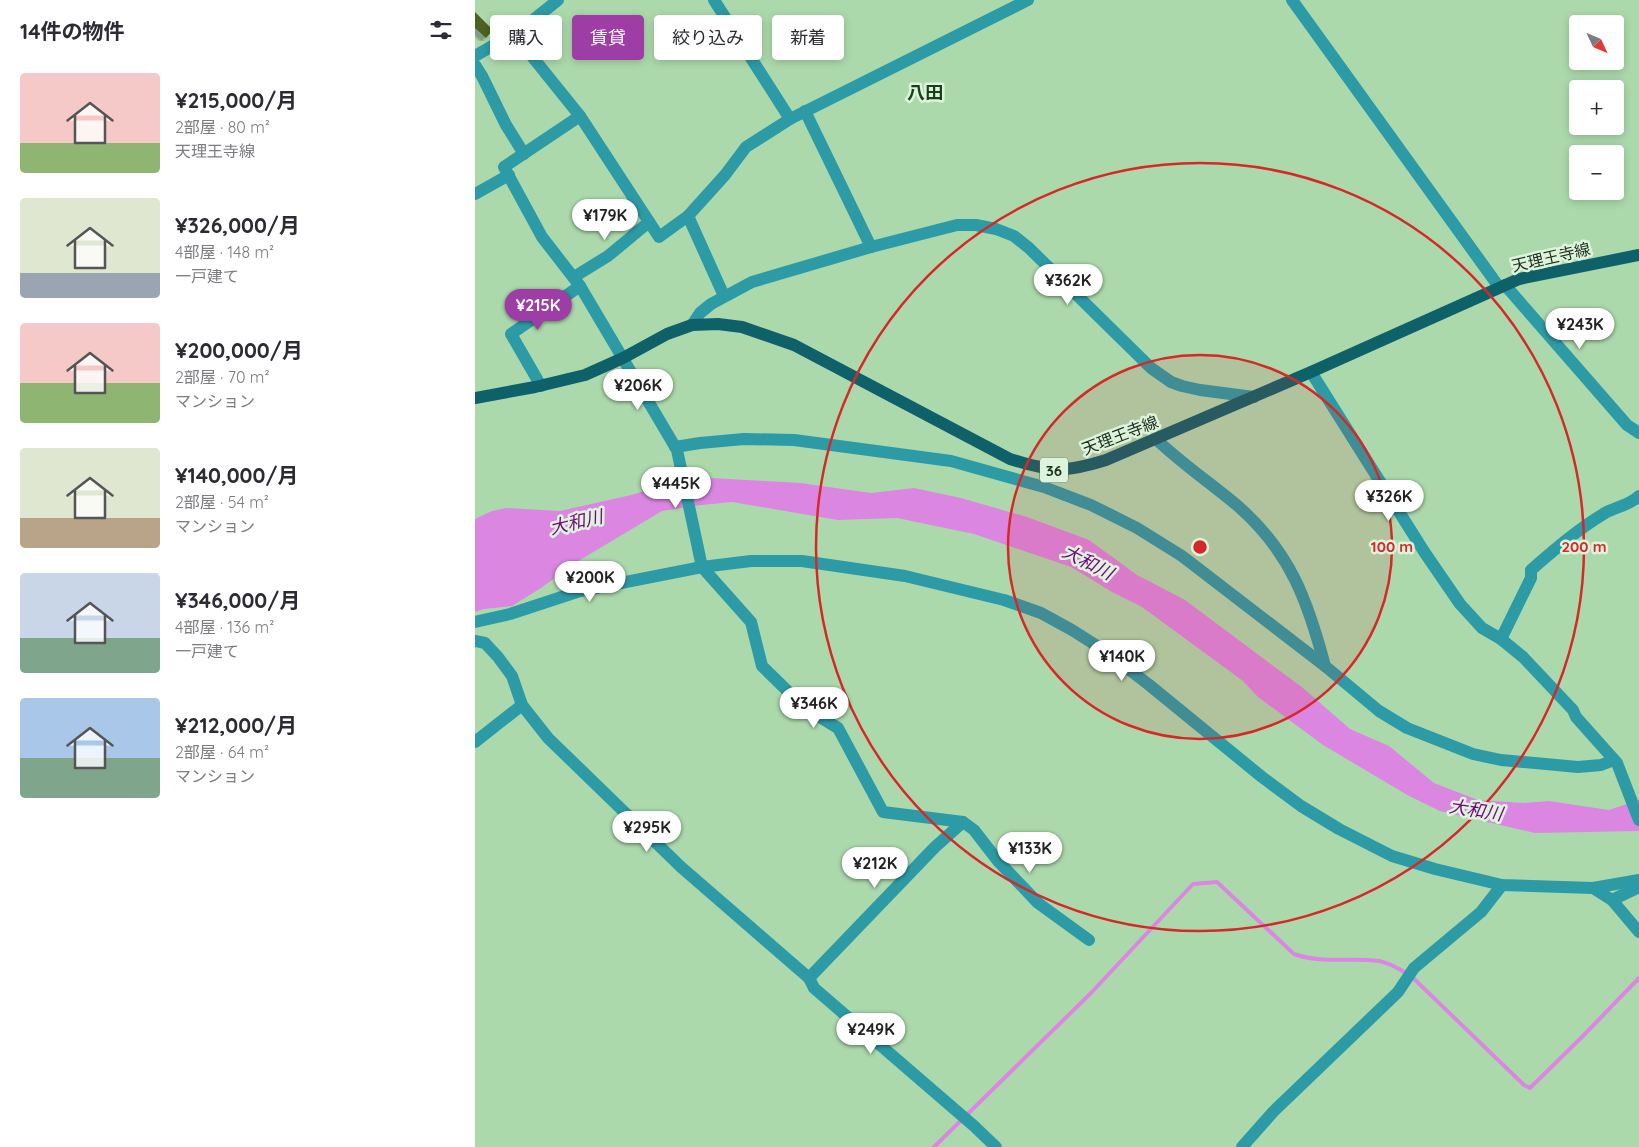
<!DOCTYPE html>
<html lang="ja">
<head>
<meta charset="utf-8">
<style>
	:root { --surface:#fff; --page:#f2f2f3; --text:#2b2b33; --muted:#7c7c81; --accent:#9d3da5 }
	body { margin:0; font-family:Quicksand,"Noto Sans JP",sans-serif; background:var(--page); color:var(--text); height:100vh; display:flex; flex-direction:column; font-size:19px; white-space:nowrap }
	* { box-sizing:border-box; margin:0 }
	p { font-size:16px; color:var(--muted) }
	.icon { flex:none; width:28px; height:28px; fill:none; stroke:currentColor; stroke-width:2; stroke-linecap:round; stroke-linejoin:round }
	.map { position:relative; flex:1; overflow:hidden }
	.sheet { display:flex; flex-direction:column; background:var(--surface); width:475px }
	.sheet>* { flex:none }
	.hud { position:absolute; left:15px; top:15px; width:475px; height:45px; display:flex; gap:10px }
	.needle { width:32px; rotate:134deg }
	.buttons { position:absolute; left:1094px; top:15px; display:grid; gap:10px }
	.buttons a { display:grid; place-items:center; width:55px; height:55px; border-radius:5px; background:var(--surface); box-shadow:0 2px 8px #0003; font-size:25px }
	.price { position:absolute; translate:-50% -42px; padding:0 11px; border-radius:18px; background:#fff; color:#222; font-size:16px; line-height:32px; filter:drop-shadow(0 1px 2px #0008) }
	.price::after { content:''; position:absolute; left:50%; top:30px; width:15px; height:11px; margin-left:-8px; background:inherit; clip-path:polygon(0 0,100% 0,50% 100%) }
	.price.current { background:var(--accent); color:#fff }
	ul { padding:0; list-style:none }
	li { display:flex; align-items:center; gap:15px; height:125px; padding:0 20px }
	li span { display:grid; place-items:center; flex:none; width:140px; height:100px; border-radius:5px; color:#555 }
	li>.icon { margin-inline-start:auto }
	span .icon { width:60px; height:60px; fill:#fffc; stroke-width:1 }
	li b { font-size:21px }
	h2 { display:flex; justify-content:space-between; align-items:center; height:60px; padding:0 20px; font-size:21px }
	.pill { padding:0 18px; border-radius:5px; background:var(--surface); box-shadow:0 2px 8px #0003; font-size:18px; line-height:45px }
	.pill.current { background:var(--accent); color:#fff }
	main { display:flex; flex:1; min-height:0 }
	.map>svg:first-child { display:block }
</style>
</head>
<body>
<main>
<section class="sheet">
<h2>14件の物件<svg class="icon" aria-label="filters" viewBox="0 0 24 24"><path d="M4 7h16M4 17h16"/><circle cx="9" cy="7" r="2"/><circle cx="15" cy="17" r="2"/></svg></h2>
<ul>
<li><span style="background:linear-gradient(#f6c9c9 70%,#8fb573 0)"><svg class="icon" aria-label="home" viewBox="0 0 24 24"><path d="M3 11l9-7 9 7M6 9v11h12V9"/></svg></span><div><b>¥215,000/月</b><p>2部屋 · 80 m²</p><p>天理王寺線</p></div></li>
<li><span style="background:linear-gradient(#dfe7d0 75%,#9aa5b1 0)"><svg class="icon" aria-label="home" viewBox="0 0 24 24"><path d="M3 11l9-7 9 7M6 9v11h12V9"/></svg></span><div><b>¥326,000/月</b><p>4部屋 · 148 m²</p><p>一戸建て</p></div></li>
<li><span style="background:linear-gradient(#f6c9c9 60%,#8fb573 0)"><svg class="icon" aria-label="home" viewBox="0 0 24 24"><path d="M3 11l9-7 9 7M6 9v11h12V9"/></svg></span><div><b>¥200,000/月</b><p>2部屋 · 70 m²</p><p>マンション</p></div></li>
<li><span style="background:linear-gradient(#dfe7d0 70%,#b9a48a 0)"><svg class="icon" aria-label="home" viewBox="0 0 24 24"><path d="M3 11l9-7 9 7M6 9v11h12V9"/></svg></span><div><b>¥140,000/月</b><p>2部屋 · 54 m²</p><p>マンション</p></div></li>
<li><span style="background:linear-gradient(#c9d6e8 65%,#7fa58c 0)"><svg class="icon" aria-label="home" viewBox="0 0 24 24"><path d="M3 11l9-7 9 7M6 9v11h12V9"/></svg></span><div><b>¥346,000/月</b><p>4部屋 · 136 m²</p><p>一戸建て</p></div></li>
<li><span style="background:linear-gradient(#a9c7e8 60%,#7fa58c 0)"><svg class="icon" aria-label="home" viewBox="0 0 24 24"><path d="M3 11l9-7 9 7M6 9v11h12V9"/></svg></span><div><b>¥212,000/月</b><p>2部屋 · 64 m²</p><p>マンション</p></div></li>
</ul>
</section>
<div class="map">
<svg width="1164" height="1147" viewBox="0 0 1164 1147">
	<defs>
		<filter id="shadow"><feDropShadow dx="-4.5" dy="4.5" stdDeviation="1" flood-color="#0004"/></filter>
	</defs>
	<rect width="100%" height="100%" fill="#acd9ac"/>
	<path fill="#db87e1" d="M 219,477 L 325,483 L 396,493 L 439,488 L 486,498 L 552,517 L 614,540 L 662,575 L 710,600 L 828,688 L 875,729 L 914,746 L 959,783 L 1003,800 L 1049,803 L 1074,801 L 1134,810 L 1164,800 L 1164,831 L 1060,833 L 965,811 L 934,796 L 848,745 L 783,697 L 768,681 L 667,607 L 637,592 L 596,567 L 499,534 L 422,518 L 363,520 L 257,502 L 227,505 L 187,511 L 100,563 L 66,588 L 37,606 L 9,609 L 0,612 L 0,519 L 17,511 L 31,508 L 85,511 L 156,495 Z"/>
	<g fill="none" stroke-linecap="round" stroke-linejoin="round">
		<path stroke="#db87e1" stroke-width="4" d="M 459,1147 L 616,993 L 718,884 L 742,882 L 819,954 C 847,964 875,957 904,961 C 916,963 926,970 936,976 L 1049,1085 L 1055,1088 L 1107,1037 L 1164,978"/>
	</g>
	<path fill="#4e6222" filter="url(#shadow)" d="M 0,12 L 18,30 L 11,38 L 0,28 Z"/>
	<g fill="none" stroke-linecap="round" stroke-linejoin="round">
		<g stroke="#2d9ba6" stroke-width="12">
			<path d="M 239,0 L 315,119"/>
			<path d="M 817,0 L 1024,287"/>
			<path d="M 39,34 L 105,116 L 184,237 L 213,216 L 250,175 L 271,147 L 315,119 L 553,0"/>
			<path d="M 0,56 L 48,28 L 83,0"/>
			<path d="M 0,65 L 7,76 L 31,125 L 49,154"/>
			<path d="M 330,111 L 396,247"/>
			<path d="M 105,116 L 29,167 L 67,237 L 105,286 L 202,450 L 227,567 L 276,622 L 287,666 L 330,708 L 363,728 L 408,812 L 488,822 L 499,830 L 523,861 L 563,903 L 614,940"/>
			<path d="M 0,194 L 34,175"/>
			<path d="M 213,216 L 249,296"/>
			<path d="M 99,277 L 133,256 L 174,222"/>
			<path d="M 1030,285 L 1152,425 L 1164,433"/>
			<path d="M 217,325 L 225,313 L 236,304 L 277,282 L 396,247 L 482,225 L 501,225 L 521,229 L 539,236 L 554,248 L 676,368 L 696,382 L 707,386 L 725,390 L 779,397"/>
			<path d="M 836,372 L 950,553 L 985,604 L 1007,628 L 1026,639 L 1048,657 L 1098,710 L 1101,717 L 1142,763 L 1164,820"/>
			<path d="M 66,386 L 36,334 L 105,286"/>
			<path d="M 681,439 C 707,464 737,484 764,507 C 816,553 833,602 850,666"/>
			<path d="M 200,447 L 225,443 L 269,439 L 319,440 L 476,461 L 569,487 L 616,505 L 662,528 L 707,556 L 850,666 L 904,711 L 932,728 L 998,754 L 1026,760 L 1103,767 L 1126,765 L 1139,760"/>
			<path d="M 0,622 L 35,614 L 105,591 L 227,567 L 276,561 L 327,561 L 430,576 L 529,600 L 566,613 L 597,630 L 630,651 L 673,684 L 787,777 L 826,806 L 864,829 L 917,856 L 960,869 L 1027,885 L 1118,888 L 1164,880"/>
			<path d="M 1026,639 L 1056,578 L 1056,570 C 1079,550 1103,529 1130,513 C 1141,507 1155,505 1164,496"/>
			<path d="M 0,641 L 10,643 L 23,657 L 37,676 L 47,705 L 73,738 L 206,867 L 334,978 L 339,988 L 499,1126 L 521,1147"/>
			<path d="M 0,742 L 47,705"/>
			<path d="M 1118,888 L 1137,900 L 1164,932"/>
			<path d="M 1137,900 L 1164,887"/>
			<path d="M 334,978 L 460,847 L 488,822"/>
			<path d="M 767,1147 L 798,1112 L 923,992 L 939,968 L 1006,912 L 1027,885"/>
		</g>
		<path stroke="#0f6169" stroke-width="12" d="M 0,398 L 60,387 L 110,375 L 148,358 L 192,334 L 217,325 L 243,324 L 267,327 L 319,345 L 535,459 C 576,472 589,473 631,460 L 836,372 L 1044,279 L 1164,255"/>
	</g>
	<circle cx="725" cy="547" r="192" fill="#d62828" fill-opacity=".12"/>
	<g fill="none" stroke="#d62828" stroke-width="2.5">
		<circle cx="725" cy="547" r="192"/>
		<circle cx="725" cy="547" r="384"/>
	</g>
	<g text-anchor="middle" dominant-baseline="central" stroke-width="5" stroke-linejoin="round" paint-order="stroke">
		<rect fill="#ddf3dc" stroke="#576956" stroke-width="1" x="565" y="457.5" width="28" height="25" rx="4"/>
		<g font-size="15" font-weight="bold" fill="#1d2e1d">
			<text x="579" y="470">36</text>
		</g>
		<g font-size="16" fill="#1d2e1d" stroke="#ddf3dc">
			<text transform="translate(1076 257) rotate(-13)">天理王寺線</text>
			<text transform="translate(645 435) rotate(-21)">天理王寺線</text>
		</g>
		<g font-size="18" font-weight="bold" fill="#18401a" stroke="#ddf3dc">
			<text x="450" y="92">八田</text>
		</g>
		<g font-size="18" font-style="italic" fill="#74057d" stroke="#ddf3dc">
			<text transform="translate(101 522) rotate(-13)">大和川</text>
			<text transform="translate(613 562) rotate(27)">大和川</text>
			<text transform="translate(1001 810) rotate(9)">大和川</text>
		</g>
	</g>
	<circle cx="725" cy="547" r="8" fill="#d62828" stroke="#ddf3dc" stroke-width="2.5"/>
	<g font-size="15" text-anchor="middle" font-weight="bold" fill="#d62828" stroke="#ddf3dc" stroke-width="5" stroke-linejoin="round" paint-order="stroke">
		<text x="917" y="552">100 m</text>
		<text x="1109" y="552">200 m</text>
	</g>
</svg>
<div class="buttons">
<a><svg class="needle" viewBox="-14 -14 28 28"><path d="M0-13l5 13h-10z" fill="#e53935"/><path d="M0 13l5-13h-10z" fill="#7c7c81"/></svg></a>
<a>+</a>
<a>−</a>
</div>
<b class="price" style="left:130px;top:241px">¥179K</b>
<b class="price" style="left:593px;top:306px">¥362K</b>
<b class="price current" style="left:63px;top:331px">¥215K</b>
<b class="price" style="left:1105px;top:350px">¥243K</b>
<b class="price" style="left:163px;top:411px">¥206K</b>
<b class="price" style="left:201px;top:509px">¥445K</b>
<b class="price" style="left:914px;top:522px">¥326K</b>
<b class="price" style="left:115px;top:603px">¥200K</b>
<b class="price" style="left:647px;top:682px">¥140K</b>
<b class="price" style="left:339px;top:729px">¥346K</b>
<b class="price" style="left:172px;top:853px">¥295K</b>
<b class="price" style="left:555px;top:874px">¥133K</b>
<b class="price" style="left:400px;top:889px">¥212K</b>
<b class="price" style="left:396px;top:1055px">¥249K</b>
<div class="hud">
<a class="pill">購入</a>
<a class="pill current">賃貸</a>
<a class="pill">絞り込み</a>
<a class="pill">新着</a>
</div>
</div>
</main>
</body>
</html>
